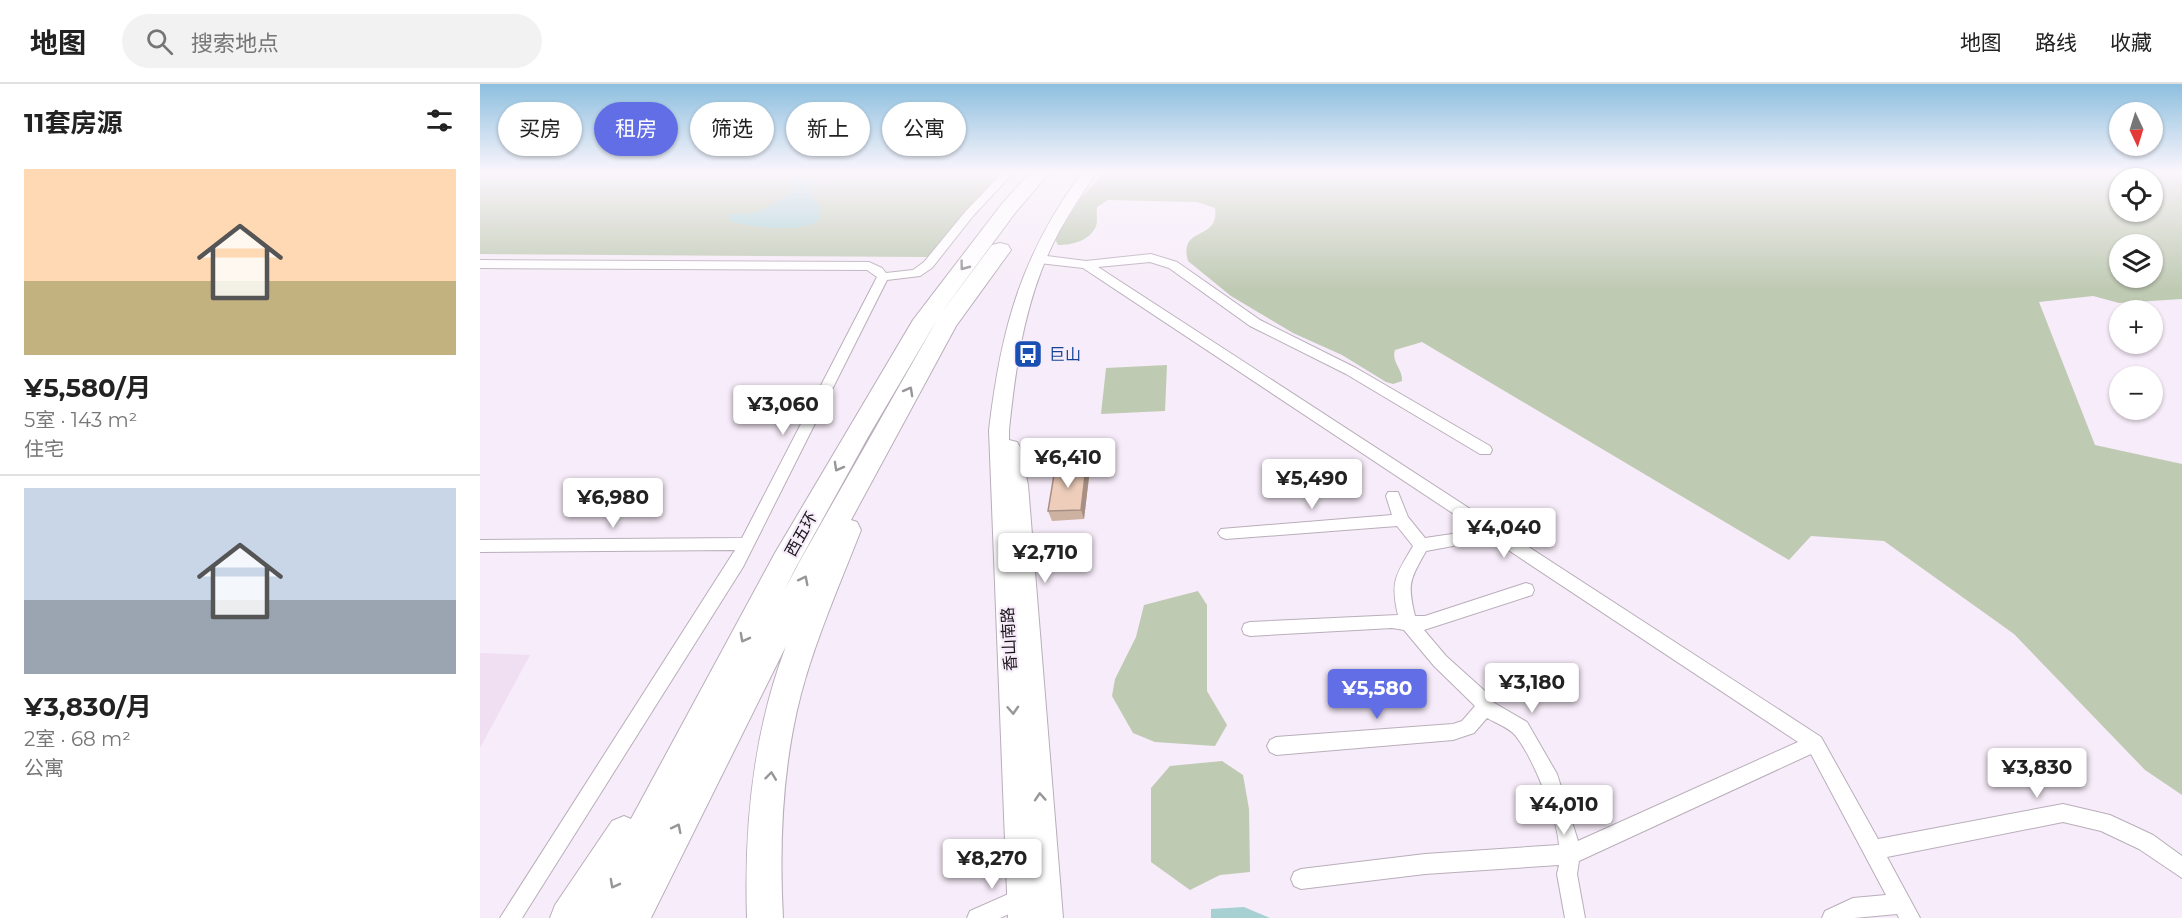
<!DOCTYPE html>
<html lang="zh">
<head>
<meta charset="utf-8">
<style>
	:root { --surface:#fff; --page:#f2f2f2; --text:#222; --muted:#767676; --line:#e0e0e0; --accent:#626ee6 }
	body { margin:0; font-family:Montserrat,"Noto Sans SC",sans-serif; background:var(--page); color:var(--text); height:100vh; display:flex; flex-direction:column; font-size:22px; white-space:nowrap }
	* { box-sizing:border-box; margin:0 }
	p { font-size:20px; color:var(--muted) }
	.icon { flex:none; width:33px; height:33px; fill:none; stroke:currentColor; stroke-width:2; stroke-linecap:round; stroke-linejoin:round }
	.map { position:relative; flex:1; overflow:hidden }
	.drawer { display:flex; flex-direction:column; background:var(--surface); width:480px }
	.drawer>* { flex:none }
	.banner { position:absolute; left:18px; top:18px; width:570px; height:54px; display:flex; gap:12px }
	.needle { width:39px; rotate:176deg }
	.fabs { position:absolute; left:1629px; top:18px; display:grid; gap:12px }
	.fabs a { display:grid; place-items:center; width:54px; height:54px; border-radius:50%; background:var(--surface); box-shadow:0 2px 4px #0004; font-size:30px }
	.price { position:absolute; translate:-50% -51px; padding:0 14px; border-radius:6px; background:#fff; color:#222; font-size:20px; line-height:39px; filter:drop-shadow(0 2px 3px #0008) }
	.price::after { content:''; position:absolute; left:50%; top:36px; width:18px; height:14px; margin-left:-9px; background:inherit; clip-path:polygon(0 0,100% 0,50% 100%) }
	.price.active { background:var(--accent); color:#fff }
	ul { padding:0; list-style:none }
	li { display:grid; align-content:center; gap:12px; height:318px; padding:0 24px }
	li+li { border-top:2px solid var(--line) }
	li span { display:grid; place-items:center; height:186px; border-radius:0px; color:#555 }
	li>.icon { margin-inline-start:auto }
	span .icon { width:108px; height:108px; fill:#fffc; stroke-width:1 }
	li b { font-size:26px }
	h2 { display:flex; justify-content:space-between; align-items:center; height:72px; padding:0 24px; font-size:26px }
	.chip { padding:0 21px; border-radius:27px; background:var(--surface); box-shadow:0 2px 4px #0004; font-size:21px; line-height:54px }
	.chip.active { background:var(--accent); color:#fff }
	header { display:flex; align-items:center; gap:36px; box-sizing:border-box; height:84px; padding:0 30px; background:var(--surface); border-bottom:2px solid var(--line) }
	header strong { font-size:28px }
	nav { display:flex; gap:33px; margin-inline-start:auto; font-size:21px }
	.search { width:420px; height:54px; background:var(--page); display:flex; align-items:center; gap:15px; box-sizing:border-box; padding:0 21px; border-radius:33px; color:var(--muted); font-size:22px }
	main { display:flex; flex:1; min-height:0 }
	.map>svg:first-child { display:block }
</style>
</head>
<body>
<header>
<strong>地图</strong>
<div class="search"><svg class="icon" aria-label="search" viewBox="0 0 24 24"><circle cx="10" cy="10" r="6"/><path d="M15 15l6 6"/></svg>搜索地点</div>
<nav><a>地图</a><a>路线</a><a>收藏</a></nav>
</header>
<main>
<section class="drawer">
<h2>11套房源<svg class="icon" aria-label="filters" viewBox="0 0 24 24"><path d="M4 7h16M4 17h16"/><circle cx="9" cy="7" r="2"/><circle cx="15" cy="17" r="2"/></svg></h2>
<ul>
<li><span style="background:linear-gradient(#ffd9b3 60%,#c2b280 0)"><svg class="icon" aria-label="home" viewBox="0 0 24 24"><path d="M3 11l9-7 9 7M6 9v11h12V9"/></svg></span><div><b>¥5,580/月</b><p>5室 · 143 m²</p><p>住宅</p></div></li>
<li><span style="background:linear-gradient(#c9d6e8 60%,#9aa5b1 0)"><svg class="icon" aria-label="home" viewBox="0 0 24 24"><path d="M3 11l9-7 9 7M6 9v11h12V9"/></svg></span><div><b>¥3,830/月</b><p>2室 · 68 m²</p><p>公寓</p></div></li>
</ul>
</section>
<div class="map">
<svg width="1702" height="834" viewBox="0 0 1702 834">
	<rect width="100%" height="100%" fill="#f7ecf9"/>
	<path fill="#f0dff2" d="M 0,569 L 50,571 L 0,664 Z"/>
	<g fill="#bfcab3" fill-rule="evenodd">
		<path d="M 0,88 L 531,88 L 449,173 L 0,170 Z"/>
		<path d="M 625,88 L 1702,88 L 1702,215 L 1639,219 L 1613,212 L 1559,218 L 1615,361 L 1702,380 L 1702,711 L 1665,686 L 1534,550 L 1404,457 L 1331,452 L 1309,476 L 942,258 L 915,266 C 911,278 923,285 922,297 L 913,300 L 906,298 L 862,271 L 813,249 L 751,212 L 708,177 C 698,141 740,158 735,124 L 717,118 L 628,116 L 617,123 C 616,129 618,137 616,142 C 610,157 592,161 578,161 L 575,155 L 600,115 ZM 1672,94 L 1672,128 L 1640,128 L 1640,94 ZM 1640,160 L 1672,160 L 1672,194 L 1640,194 Z"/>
		<path d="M 687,281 L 685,327 L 621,330 L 626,284 Z"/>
		<path d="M 718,507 L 727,521 L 727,607 L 747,641 L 735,662 L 675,658 L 653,649 L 632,612 L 635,595 L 656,553 L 664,521 Z"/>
		<path d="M 742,677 L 763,691 L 769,725 L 770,788 L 740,791 L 710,806 L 671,778 L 671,704 L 690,682 Z"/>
	</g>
	<g fill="#a6d0d2">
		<path d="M 311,88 L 359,88 C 345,93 331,97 332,114 L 339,120 L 339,136 C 320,150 271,143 249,137 L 248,130 C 278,132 289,125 312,106 Z"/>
		<path d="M 764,823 L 790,834 L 731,834 L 731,825 Z"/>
	</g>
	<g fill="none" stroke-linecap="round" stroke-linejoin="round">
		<g stroke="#b9aeba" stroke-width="2">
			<g id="minor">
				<path d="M 523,88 L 534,88 L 493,132 L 452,184 L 440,192 L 407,196 L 263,483 L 42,834 L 20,834 L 255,466 L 0,468 L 0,456 L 262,454 L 397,193 L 387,186 L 0,184 L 0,176 L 389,178 L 402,184 L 406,189 L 433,186 L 444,178 L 485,128 Z"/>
				<path d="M 671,170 L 697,178 L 780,236 L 876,284 L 1010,362 L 1012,366 L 1010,370 L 1000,370 L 866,290 L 770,242 L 689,184 L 670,178 L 618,183 L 1341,653 L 1398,755 L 1583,720 L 1630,731 L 1673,751 L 1702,772 L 1702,794 L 1659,765 L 1621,747 L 1583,738 L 1407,773 L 1440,834 L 1419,834 L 1417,830 L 1374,834 L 1342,834 L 1345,827 L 1373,814 L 1406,811 L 1331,670 L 1099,777 L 1097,790 L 1105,834 L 1085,834 L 1077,790 L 1079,781 L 945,790 L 821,805 L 814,802 L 811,795 L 814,788 L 821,785 L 945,770 L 1079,761 C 1077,733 1053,673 1035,651 C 1029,644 1016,639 1007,634 L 994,649 L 973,656 L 796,671 L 790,668 L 787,662 L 790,656 L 796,653 L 973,640 L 982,637 L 995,622 L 954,582 L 924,546 L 912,544 L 770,552 L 764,550 L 762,545 L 764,540 L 770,538 L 918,531 C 910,497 916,491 933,462 L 917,442 L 746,455 L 741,453 L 738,449 L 741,445 L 912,431 L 906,412 L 908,408 L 918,408 L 928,433 L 945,454 L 972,450 L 989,440 L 603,184 L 559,179 L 553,175 L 559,171 L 606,177 ZM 1001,448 L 1318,658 L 1098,757 L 1077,690 L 1047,638 L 1011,617 L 1006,608 L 966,572 L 944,546 L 1052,511 L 1054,506 L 1052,501 L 1046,499 L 945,532 L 935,532 C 927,499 930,496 946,467 L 973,462 Z"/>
				<path d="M 542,804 L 549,807 L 552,814 L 549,821 L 520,834 L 487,834 L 490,827 Z"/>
			</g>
		</g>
		<g stroke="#b9aeba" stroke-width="2">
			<path id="secondary" d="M 602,88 L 617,88 C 604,107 591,126 580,146 C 546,208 536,277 529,346 L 529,356 L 537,358 L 540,363 L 548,401 L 583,834 L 528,834 L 509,346 C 521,244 541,172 602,88 Z"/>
		</g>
		<g stroke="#b9aeba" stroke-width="2">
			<path id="motorway" d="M 550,88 L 570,88 L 535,129 L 458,233 L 512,161 L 520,159 L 528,161 L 531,166 L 476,242 L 371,436 L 377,438 L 381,446 C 360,500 336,554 321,610 C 302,683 299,759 303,834 L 267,834 C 264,741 273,649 306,562 L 171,834 L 70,834 L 75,821 L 132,737 L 144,732 L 151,735 L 295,469 L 433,236 L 521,121 ZM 458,234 L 321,475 L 304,507 L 315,485 L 388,353 Z"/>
		</g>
		<use href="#minor" fill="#fff" fill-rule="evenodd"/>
		<use href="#secondary" fill="#fff" fill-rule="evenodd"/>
		<use href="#motorway" fill="#fff" fill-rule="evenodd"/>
	</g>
	<path fill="#cdb1a1" d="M 609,393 L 604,435 L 572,437 L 568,427 Z"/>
	<path fill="#a79083" d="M 606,383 L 609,393 L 604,435 L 601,426 Z"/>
	<path fill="#eecebb" stroke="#a79083" stroke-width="1.5" d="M 606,383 L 601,426 L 568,427 L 575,385 Z"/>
	<defs><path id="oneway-chevron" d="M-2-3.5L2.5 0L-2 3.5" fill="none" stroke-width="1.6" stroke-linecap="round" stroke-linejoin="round" transform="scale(1.5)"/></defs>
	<g stroke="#989698">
		<use href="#oneway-chevron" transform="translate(484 182) rotate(127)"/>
		<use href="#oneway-chevron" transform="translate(429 307) rotate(-61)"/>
		<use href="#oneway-chevron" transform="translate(358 383) rotate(119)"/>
		<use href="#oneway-chevron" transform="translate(324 496) rotate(-63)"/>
		<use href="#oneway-chevron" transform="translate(264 554) rotate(118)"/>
		<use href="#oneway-chevron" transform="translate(533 626) rotate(87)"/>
		<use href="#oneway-chevron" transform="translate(291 692) rotate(-83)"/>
		<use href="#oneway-chevron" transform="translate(560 713) rotate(-94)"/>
		<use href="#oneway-chevron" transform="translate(197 744) rotate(-63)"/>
		<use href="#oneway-chevron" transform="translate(134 800) rotate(118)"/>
	</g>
	<linearGradient id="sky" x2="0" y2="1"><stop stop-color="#8dbfdf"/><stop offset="0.43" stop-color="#fbf6fc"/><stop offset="1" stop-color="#fbf6fc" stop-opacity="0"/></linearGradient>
	<rect width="1702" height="205" fill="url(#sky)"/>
	<defs>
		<g id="bus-square" transform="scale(1.5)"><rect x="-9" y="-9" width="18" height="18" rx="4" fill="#1a4fb4" stroke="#f7ecf9"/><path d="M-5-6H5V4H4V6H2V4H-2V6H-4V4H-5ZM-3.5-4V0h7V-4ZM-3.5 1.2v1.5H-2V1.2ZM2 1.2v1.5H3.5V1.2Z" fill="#fff"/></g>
	</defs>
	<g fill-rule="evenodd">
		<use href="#bus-square" x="548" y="270"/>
	</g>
	<g text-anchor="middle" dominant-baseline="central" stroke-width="4.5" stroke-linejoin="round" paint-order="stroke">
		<g font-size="16" fill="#164399" stroke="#f7ecf9" text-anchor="start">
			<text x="569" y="270">巨山</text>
		</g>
		<g font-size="16" fill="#191519" stroke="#f7ecf9">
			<text transform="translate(321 450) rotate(-61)">西五环</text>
			<text transform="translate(529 555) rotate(-93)">香山南路</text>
		</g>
	</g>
</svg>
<div class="fabs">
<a><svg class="needle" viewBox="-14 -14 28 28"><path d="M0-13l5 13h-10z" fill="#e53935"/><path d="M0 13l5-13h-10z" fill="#767676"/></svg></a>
<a><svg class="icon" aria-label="locate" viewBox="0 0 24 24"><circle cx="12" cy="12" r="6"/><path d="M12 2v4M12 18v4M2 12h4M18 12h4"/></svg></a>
<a><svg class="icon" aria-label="layers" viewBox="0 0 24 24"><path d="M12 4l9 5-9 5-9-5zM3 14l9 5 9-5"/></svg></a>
<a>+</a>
<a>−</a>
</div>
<b class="price" style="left:303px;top:352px">¥3,060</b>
<b class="price" style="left:588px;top:405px">¥6,410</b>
<b class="price" style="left:832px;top:426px">¥5,490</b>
<b class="price" style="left:133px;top:445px">¥6,980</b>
<b class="price" style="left:1024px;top:475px">¥4,040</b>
<b class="price" style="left:565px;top:500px">¥2,710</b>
<b class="price" style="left:1052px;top:630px">¥3,180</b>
<b class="price active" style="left:897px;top:636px">¥5,580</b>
<b class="price" style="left:1557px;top:715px">¥3,830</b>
<b class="price" style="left:1084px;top:752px">¥4,010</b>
<b class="price" style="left:512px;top:806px">¥8,270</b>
<div class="banner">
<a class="chip">买房</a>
<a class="chip active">租房</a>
<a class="chip">筛选</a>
<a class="chip">新上</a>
<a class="chip">公寓</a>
</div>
</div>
</main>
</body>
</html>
